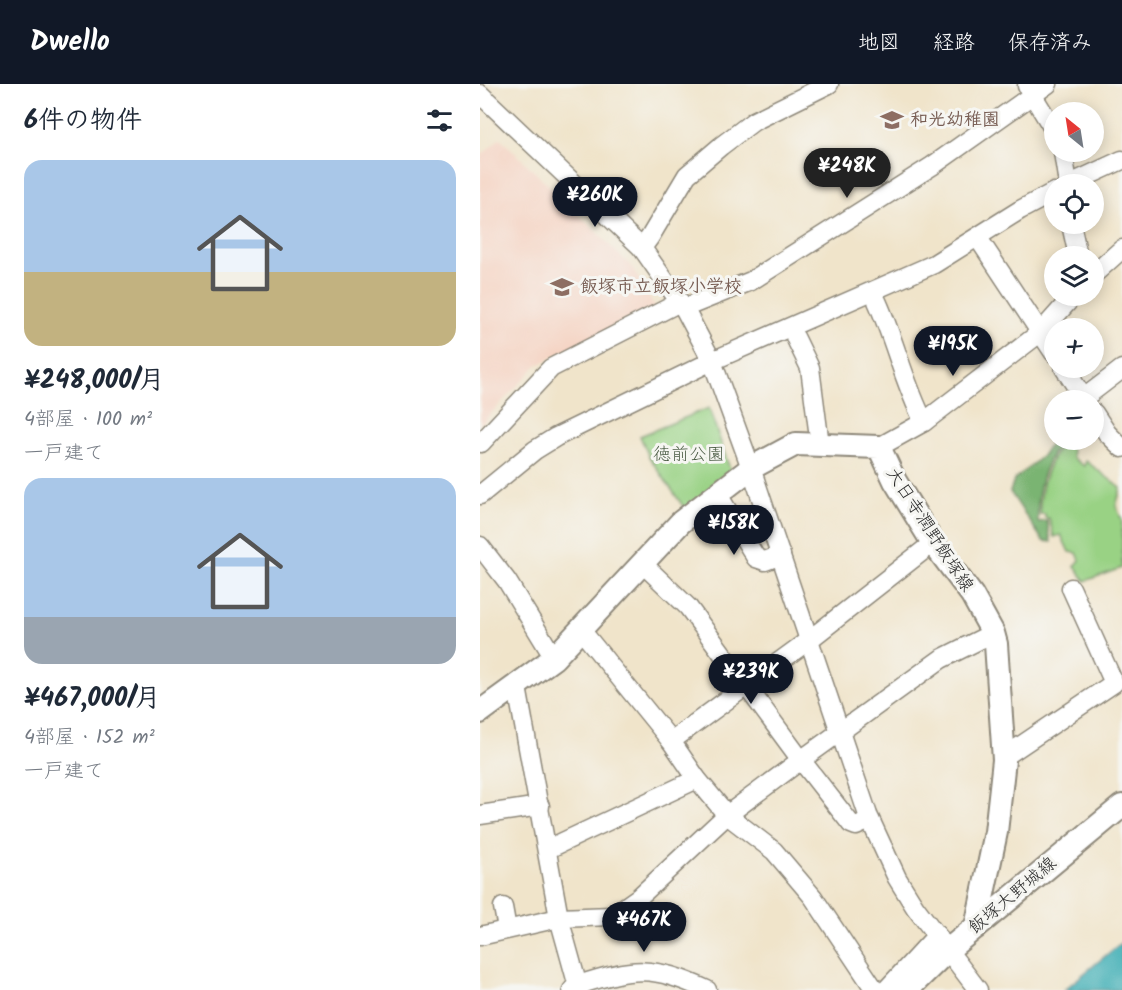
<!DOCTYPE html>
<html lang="ja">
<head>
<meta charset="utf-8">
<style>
	:root { --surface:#fff; --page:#f2f2f3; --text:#1f2937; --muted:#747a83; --accent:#111827 }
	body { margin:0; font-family:Kalam,"Klee One",sans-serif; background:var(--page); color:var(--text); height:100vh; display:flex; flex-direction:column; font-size:22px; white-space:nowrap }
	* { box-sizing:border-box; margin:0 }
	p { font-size:20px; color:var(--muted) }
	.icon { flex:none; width:33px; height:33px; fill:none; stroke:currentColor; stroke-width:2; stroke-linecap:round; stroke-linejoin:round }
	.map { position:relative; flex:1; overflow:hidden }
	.drawer { display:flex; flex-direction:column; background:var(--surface); width:480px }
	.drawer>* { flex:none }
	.needle { width:39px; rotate:330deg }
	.controls { position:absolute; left:564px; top:18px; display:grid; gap:12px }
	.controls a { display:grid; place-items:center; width:60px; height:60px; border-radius:50%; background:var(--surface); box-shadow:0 3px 15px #0003; font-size:30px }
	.price { position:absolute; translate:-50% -51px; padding:0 14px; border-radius:21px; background:var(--accent); color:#fff; font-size:20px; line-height:39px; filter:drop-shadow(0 2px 3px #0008) }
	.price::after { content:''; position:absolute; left:50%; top:36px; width:18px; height:14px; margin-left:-9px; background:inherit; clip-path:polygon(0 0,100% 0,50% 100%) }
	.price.selected { background:#222; color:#fff }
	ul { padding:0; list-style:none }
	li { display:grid; align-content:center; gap:12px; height:318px; padding:0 24px }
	li span { display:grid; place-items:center; height:186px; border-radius:18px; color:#555 }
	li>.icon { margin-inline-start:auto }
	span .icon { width:108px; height:108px; fill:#fffc; stroke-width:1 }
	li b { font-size:26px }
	h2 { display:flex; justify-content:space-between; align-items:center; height:72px; padding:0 24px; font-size:26px }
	header { display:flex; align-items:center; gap:36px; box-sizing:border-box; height:84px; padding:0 30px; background:var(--accent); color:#fff }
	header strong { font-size:28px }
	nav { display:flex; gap:33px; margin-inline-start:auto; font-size:21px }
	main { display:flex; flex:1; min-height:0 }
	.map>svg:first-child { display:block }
</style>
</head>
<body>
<header>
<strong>Dwello</strong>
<nav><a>地図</a><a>経路</a><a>保存済み</a></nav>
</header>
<main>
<section class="drawer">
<h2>6件の物件<svg class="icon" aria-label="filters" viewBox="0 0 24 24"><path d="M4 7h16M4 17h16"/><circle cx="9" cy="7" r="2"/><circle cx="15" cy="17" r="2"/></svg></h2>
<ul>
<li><span style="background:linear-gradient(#a9c7e8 60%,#c2b280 0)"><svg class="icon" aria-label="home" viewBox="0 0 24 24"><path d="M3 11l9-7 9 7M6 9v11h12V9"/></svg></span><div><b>¥248,000/月</b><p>4部屋 · 100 m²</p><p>一戸建て</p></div></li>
<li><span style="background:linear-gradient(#a9c7e8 75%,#9aa5b1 0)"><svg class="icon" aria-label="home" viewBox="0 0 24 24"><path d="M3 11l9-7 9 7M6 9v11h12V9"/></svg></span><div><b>¥467,000/月</b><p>4部屋 · 152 m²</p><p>一戸建て</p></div></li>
</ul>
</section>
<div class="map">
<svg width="642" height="906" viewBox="0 0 642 906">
	<rect width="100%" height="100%" fill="#f6f6f2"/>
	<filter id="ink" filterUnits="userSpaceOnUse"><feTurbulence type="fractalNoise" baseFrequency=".0167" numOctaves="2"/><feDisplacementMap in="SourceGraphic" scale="12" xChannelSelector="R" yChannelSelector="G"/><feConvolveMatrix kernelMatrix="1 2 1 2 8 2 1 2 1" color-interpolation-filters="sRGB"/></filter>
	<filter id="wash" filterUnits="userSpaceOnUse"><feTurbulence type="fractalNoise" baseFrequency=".008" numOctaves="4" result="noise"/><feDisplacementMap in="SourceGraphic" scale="24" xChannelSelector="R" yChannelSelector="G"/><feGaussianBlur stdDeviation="1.35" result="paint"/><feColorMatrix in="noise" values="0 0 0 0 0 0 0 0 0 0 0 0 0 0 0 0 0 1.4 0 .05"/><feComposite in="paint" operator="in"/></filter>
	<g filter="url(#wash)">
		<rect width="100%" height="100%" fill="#f0e4ca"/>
		<path fill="#f5d3c2" d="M 20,54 L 152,183 L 175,224 L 57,281 L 0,341 L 0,73 Z"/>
		<g fill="#99d284" stroke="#627e58" stroke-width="1.5">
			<path d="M 229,324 L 252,391 L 207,428 L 169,373 L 160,352 Z"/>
			<path d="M 583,356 L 591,363 L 593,374 L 604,382 L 606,377 L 641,404 L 636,422 L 642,436 L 642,484 L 605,497 L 595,482 L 600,476 L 597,469 L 589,468 L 581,451 L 574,453 L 569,434 L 565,434 L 565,430 L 560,430 C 559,402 568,380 583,356 Z"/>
		</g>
		<path fill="#7ab472" stroke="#52704e" stroke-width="1.5" d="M 574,354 L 581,356 C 563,382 556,405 558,438 L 567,437 L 571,458 L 563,457 L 530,408 L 534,396 L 562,372 Z"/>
		<path fill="#39abb2" stroke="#326b6e" stroke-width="1.5" d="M 642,858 L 642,906 L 584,906 Z"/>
	</g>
	<g filter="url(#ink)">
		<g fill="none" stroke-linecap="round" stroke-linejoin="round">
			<g stroke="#8e887a" stroke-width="21">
				<g id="minor">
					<path d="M 547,2 L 574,46"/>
					<path d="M 0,10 L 162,164 L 204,224 L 232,277 L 271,384 L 388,731 L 417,794 L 435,823 L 498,906"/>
					<path d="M 583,68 L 588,100"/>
					<path d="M 590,100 L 642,76"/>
					<path d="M 591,140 L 598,172"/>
					<path d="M 498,154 L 574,269"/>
					<path d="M 162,164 L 170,153 L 207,91 L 241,62 L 274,37 L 349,0"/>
					<path d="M 614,190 L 642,165"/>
					<path d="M 397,217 C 415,257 424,299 444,338"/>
					<path d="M 204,224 L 271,197 L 452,82 L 568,0"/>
					<path d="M 315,253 L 330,284 L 340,361"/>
					<path d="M 584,284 L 605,316"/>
					<path d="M 604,314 L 642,285"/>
					<path d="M 614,329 L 627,349 L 642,364"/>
					<path d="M 1,359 L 71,284 L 200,218"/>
					<path d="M 399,363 L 444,338 L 561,248 L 593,212"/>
					<path d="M 237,409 L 276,474 L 285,477 L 301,471"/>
					<path d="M 0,411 L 55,366 L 76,353 L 232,277 L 454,180 L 540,126 L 574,108"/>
					<path d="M 0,462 L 27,497 L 74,574"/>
					<path d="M 163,480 L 208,523 L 321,676 L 371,740 L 376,742 L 390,736"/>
					<path d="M 101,546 L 191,657 L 217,695 L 247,731 L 294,767 L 333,813 L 395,906"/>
					<path d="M 37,603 L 79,834 L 99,906"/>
					<path d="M 191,657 L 329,556 L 453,459"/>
					<path d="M 524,673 L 634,599 L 591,504"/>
					<path d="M 0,731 L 60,722"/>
					<path d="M 68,765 L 217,695"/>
					<path d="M 23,823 L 27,845"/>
					<path d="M 0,852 L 79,834 L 132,832 L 159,813 L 247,731 L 321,676 L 461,575 L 513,549"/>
					<path d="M 92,906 L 98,901 C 154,883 172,881 227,906"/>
					<path d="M 406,906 L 457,851"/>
				</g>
			</g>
			<g stroke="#8e887a" stroke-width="26">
				<g id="major">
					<path d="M 0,628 L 74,574 L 201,438 L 271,384 L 316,360 L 399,363 L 415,397 L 453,459 L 492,511 L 513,549 L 516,560 L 524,676 L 516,748 L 496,843"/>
					<path d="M 427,906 L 468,866 L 642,722"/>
				</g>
			</g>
			<use href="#minor" stroke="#fff" stroke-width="18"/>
			<use href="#major" stroke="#fff" stroke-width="22"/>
		</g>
	</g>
	<defs>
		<g id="school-bare" transform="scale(1.8)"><path d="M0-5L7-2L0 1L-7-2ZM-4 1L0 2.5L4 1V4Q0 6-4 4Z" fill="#8d6e63" stroke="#f6f6f2" stroke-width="2.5" paint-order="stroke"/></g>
	</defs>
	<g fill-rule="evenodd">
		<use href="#school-bare" x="412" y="36"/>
		<use href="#school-bare" x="82" y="203"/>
	</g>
	<g text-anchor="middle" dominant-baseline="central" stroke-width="6" stroke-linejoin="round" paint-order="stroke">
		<g font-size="18" font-weight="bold" fill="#785e54" stroke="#f6f6f2" text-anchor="start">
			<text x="430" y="36">和光幼稚園</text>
			<text x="100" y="203">飯塚市立飯塚小学校</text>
		</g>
		<g font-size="18" fill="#4c5d46" stroke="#f6f6f2">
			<text x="209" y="371">徳前公園</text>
		</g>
		<g font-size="18" fill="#2b2b2b" stroke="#f6f6f2">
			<text transform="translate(449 446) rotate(57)">大日寺潤野飯塚線</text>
			<text transform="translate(533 812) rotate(-40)">飯塚大野城線</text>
		</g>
	</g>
</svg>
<div class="controls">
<a><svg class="needle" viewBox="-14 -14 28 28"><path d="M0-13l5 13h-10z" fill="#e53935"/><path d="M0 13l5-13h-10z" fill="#747a83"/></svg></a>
<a><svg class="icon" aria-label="locate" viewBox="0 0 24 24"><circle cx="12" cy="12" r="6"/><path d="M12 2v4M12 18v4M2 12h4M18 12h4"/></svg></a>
<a><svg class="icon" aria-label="layers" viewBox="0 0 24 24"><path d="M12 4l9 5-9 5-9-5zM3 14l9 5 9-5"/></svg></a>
<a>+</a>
<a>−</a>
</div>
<b class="price selected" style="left:367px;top:115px">¥248K</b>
<b class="price" style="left:115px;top:144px">¥260K</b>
<b class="price" style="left:473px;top:293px">¥195K</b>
<b class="price" style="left:254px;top:472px">¥158K</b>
<b class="price" style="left:271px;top:621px">¥239K</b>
<b class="price" style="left:164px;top:869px">¥467K</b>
</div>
</main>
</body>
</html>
